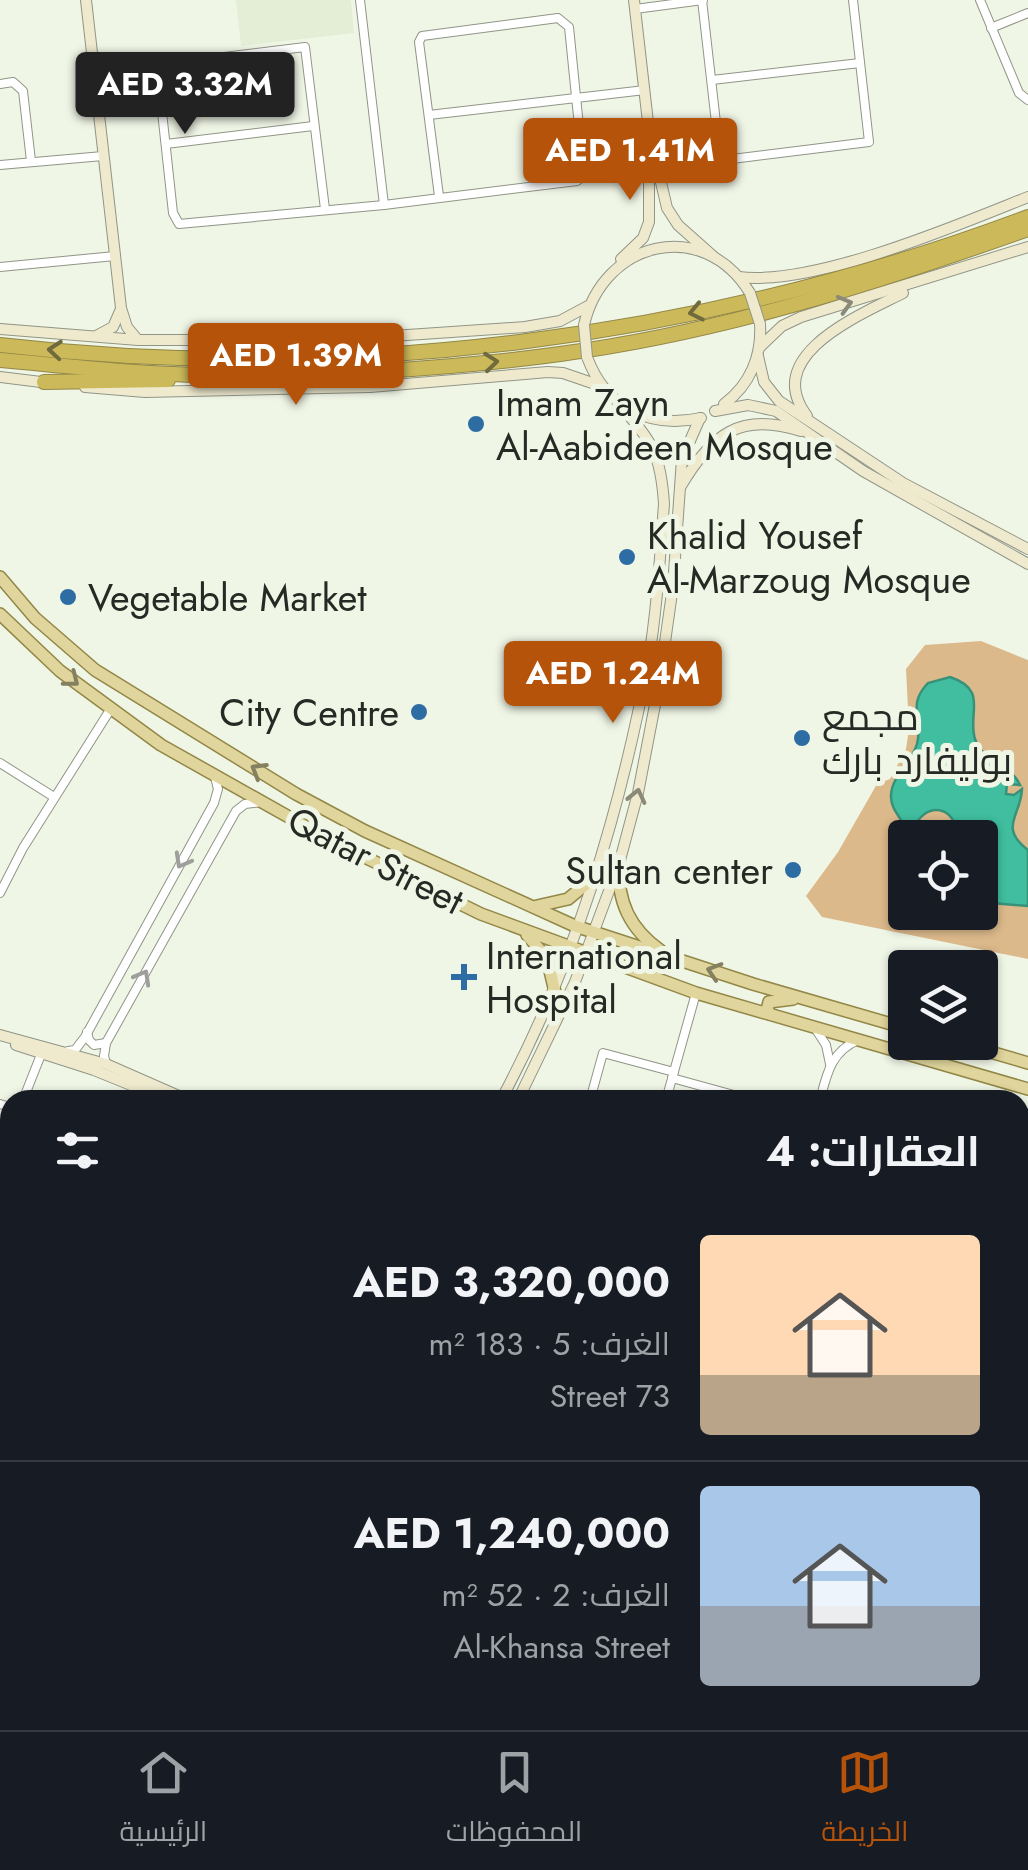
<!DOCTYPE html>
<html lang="ar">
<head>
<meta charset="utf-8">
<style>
	:root { --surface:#171b24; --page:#20242c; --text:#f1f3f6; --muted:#9ea1a6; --line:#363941; --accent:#b45309 }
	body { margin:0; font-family:Jost,Cairo,sans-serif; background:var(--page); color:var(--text); direction:rtl; height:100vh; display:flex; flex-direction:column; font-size:38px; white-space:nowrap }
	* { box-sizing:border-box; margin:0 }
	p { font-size:32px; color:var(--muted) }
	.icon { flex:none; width:55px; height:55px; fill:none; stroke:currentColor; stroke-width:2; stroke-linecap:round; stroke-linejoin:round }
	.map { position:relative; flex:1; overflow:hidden; direction:ltr }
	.side { position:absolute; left:0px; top:1090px; width:1030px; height:640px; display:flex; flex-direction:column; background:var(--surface); border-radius:30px 30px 0 0; box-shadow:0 2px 8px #0004; direction:rtl }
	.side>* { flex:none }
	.fabs { position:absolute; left:888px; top:820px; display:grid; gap:20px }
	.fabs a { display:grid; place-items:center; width:110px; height:110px; border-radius:10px; background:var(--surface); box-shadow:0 2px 8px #0004; font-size:50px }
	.price { position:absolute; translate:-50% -85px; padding:0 22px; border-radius:10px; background:var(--accent); color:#fff; font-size:32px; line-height:65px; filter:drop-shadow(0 2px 5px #0008) }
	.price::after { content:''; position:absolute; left:50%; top:60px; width:30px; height:22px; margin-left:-15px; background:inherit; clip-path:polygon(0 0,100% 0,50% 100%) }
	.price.active { background:#222; color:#fff }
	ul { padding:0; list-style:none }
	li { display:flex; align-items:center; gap:30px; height:250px; padding:0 50px }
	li+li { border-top:2px solid var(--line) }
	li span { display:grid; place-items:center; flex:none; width:280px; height:200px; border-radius:10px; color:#555 }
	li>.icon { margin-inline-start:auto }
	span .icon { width:120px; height:120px; fill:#fffc; stroke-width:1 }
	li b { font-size:42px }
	h2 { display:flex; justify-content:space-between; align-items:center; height:120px; padding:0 50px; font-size:42px }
	.dock { display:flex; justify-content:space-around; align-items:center; height:140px; border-top:2px solid var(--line); background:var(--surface); font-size:28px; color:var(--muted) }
	.dock a { display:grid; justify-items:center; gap:5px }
	.dock .active { color:var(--accent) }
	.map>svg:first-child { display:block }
</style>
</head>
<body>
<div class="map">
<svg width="1028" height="1730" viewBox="0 0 1028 1730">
	<rect width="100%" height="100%" fill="#f0f6e6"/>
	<g fill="#e4edd5">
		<path d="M 236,0 L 351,0 L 354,33 L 241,46 Z"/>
		<path d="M 591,1720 L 834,1720 L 840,1730 L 582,1730 Z"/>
	</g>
	<path fill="#dcb98b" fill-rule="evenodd" d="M 981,641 L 1028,660 L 1028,959 L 822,917 L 806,896 L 838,852 L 877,784 L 890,779 L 906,749 L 909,729 L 906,669 L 925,645 ZM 905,838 L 980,838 L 980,912 L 905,912 Z"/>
	<path fill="#40be9f" stroke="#38927a" stroke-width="2.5" d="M 950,677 C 989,690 967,713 975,739 C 983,763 1011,764 1020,785 L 1007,784 L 1006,794 L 1014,795 L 1022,789 C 1021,816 998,827 1028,850 L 1028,906 L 980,902 L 980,838 L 956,837 C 959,806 923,799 914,830 L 906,831 C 903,818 890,810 891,795 C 892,775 912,762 917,744 C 924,718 906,706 928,683 Z"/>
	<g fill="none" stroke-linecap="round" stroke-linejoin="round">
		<g stroke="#909587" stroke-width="10">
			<g id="street">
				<path d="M 360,0 L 384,205"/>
				<path d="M 702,0 L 719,149 L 722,158 L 732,159 L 869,142 L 853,0"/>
				<path d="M 980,0 L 1019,93 L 1028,100"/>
				<path d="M 635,9 L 703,0"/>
				<path d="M 991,28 L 1028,13"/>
				<path d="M 157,66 L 173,213 L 179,224 L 384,205 L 577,181 L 584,176 L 569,27 L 558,18 L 422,36 L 419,42 L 439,196"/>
				<path d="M 94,73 L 305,47 L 325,209"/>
				<path d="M 712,80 L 860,63"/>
				<path d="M 0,84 L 13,82 L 23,91 L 31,161"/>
				<path d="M 429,115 L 645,90"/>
				<path d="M 166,144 L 313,126"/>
				<path d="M 0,165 L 103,156"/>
				<path d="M 0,267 L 115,256"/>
				<path d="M 0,763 L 54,797"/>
				<path d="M 0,893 L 23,848 L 110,710"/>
				<path d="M 815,1028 L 826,1045 L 830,1064"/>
				<path d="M 87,1032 L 89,1040 L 94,1045 L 106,1043"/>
				<path d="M 68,1051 L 75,1050 L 85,1037 L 214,803 L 218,789 L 215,777"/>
				<path d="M 106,1064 L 104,1056 L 106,1043 L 236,811 L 245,804 L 261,802"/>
				<path d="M 672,1078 L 752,1100"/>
				<path d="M 23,1100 L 42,1052"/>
				<path d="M 590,1100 L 603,1053 L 674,1072"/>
				<path d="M 666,1100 L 696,993"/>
				<path d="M 820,1100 C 827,1073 831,1052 858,1040"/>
				<path d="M 0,1104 L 10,1107"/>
				<path d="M 1020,1146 L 1028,1148"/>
				<path d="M 0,1157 L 10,1132"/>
				<path d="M 1020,1203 L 1028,1205"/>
				<path d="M 0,1257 L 10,1264"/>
				<path d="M 1020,1286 L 1028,1288"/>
				<path d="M 0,1387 L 10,1372"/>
				<path d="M 0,1469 L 10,1476"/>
				<path d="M 0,1556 L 10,1563"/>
				<path d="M 0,1644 L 10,1651"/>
				<path d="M 394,1720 L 409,1730"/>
				<path d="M 458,1730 L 465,1720"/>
			</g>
		</g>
		<g stroke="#909587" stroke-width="12">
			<g id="secondary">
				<path d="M 86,0 L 121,308 L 127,327 L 137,339"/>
				<path d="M 634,0 L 649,131 L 667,208 L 678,225 L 714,257"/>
				<path d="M 621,259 L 643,238 L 649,222 L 649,147"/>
				<path d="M 739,277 C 815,286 955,226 1028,197"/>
				<path d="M 584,325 C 603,241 703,216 750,293"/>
				<path d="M 0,329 L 138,340 L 334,340 L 525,327 L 560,321 L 588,306"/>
				<path d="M 98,335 L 113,327 L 121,309"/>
				<path d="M 760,347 L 782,326 L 801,317 L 1028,247"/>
				<path d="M 758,356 L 764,382 L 779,401 L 903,483 L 1028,549"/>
				<path d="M 587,357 C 606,408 649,429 701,418"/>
				<path d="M 0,377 L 49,383"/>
				<path d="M 85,387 L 145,392 L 370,387 L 548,372 L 563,373 L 601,386"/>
				<path d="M 724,404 C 750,385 762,356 760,324"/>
				<path d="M 715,411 L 748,405 L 776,411 L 863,471 L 1028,564"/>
				<path d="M 807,416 C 761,355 860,315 903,293"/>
				<path d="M 681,486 C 711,435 740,411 801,431"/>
				<path d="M 0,1035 L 106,1064 L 188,1100"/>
				<path d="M 16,1045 L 94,1070 L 168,1100"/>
				<path d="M 501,1100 C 575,962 619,816 648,663 C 657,611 660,557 664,504 C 661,455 652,439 618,404"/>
				<path d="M 518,1100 L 575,982 L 619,864 L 638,793 L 659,684 L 673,586 L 682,459 L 700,418"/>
				<path d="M 836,1720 L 842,1730"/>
				<path d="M 855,1720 L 862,1730"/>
				<path d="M 96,1730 L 102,1720"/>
				<path d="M 106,1730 L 113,1720"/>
				<path d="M 562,1730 L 571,1720"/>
				<path d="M 582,1730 L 591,1720"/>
			</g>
		</g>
		<g stroke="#928747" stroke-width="14">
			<g id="primary">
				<path d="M 0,577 L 35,618 L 95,670 L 296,794 L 365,831 L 575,926 L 753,984 L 905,1028"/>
				<path d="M 0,614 L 60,671 L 161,745 L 328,839 L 481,914 L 696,993 L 1028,1089"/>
				<path d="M 619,864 C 617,902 630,929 661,951"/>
				<path d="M 537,906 L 568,899 L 597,875"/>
				<path d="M 527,935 L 547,958 L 555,992"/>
				<path d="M 770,1014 L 767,1010 L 769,1002 L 793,999"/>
				<path d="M 956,1042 L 1028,1063"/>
			</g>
		</g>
		<g stroke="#928747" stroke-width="16">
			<g id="highway">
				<path d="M 0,345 C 345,385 703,339 1028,217"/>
				<path d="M 0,360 C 68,366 136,374 204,375 C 322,376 443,370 560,354 C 720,333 876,283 1028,229"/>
				<path d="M 44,382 L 168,380"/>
			</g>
		</g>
		<use href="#street" stroke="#fff" stroke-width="8"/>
		<use href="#secondary" stroke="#efeace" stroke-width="10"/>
		<use href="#primary" stroke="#e0d59c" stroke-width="11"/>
		<use href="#highway" stroke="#cbb95a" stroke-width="14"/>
		<g stroke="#909587" stroke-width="12" stroke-linecap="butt">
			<g id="secondary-bridge">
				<path d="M 750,293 L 760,324"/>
				<path d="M 584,325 L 587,357"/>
			</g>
		</g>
		<use href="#secondary-bridge" stroke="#efeace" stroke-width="10"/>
	</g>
	<defs><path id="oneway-chevron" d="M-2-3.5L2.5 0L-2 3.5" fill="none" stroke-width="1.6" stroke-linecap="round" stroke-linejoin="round" transform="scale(2.5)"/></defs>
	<g stroke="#8b8a79">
		<use href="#oneway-chevron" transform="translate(845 304) rotate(-16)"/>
		<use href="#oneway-chevron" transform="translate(637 796) rotate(-77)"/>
	</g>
	<g stroke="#716a3c">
		<use href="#oneway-chevron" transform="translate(696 312) rotate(168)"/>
		<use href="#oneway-chevron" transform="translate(55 350) rotate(-175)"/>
		<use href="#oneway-chevron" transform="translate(491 362) rotate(-6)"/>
	</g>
	<g stroke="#848060">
		<use href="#oneway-chevron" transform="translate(72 680) rotate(38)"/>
		<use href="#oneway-chevron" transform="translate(258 770) rotate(-149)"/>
		<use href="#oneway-chevron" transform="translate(714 971) rotate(-162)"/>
	</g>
	<g stroke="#9e9f9c">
		<use href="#oneway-chevron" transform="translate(182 861) rotate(119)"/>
		<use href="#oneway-chevron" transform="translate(143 977) rotate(-61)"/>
	</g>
	<g fill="#2e6da4" stroke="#f0f6e6" stroke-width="4">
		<circle cx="476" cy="424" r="10"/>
		<circle cx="627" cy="557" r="10"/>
		<circle cx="68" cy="597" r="10"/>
		<circle cx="419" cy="712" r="10"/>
		<circle cx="802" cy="738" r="10"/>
		<circle cx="793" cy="870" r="10"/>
		<path d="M459 962h10v10h10v10h-10v10h-10v-10h-10v-10h10z"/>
	</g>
	<g text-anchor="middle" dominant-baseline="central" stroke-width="10" stroke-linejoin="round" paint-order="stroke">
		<g font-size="38" fill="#272a24" stroke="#f0f6e6" text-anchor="start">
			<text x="496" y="402">Imam Zayn<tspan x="496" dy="44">Al-Aabideen Mosque</tspan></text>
			<text x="647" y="535">Khalid Yousef<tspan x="647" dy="44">Al-Marzoug Mosque</tspan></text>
			<text x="88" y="597">Vegetable Market</text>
			<text x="399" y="712" text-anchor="end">City Centre</text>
			<text x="822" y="716">مجمع<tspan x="822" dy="44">بوليفارد بارك</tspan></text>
			<text x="773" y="870" text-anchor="end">Sultan center</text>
			<text x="486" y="955">International<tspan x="486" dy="44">Hospital</tspan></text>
		</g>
		<g font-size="38" fill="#272a24" stroke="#f0f6e6">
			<text transform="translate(376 860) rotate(27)">Qatar Street</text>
		</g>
	</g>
</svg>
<div class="fabs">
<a><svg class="icon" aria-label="locate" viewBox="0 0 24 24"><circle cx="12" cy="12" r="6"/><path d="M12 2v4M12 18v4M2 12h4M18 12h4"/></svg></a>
<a><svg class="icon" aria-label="layers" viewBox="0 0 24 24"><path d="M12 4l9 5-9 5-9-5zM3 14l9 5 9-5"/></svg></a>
</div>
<b class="price active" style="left:185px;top:137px">AED 3.32M</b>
<b class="price" style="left:630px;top:203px">AED 1.41M</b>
<b class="price" style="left:296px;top:408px">AED 1.39M</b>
<b class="price" style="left:613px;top:726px">AED 1.24M</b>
<section class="side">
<h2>العقارات: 4<svg class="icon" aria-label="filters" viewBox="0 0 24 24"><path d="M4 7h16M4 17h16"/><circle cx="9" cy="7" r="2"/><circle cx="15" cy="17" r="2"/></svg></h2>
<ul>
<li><span style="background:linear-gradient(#ffd9b3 70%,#b9a48a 0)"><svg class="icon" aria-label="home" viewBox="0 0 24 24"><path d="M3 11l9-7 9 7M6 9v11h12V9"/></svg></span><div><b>AED 3,320,000</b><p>الغرف: 5 · 183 m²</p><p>Street 73</p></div></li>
<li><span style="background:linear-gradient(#a9c7e8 60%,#9aa5b1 0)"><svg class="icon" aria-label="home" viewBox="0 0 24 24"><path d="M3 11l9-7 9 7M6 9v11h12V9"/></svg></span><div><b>AED 1,240,000</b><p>الغرف: 2 · 52 m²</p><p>Al-Khansa Street</p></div></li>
</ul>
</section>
</div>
<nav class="dock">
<a class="active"><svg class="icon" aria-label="map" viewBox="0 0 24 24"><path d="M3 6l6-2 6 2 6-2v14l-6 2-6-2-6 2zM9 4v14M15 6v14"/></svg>الخريطة</a>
<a><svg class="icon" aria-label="saved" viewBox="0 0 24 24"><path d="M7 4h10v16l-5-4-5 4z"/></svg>المحفوظات</a>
<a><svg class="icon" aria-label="home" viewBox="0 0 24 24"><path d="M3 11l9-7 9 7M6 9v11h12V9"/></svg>الرئيسية</a>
</nav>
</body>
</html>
